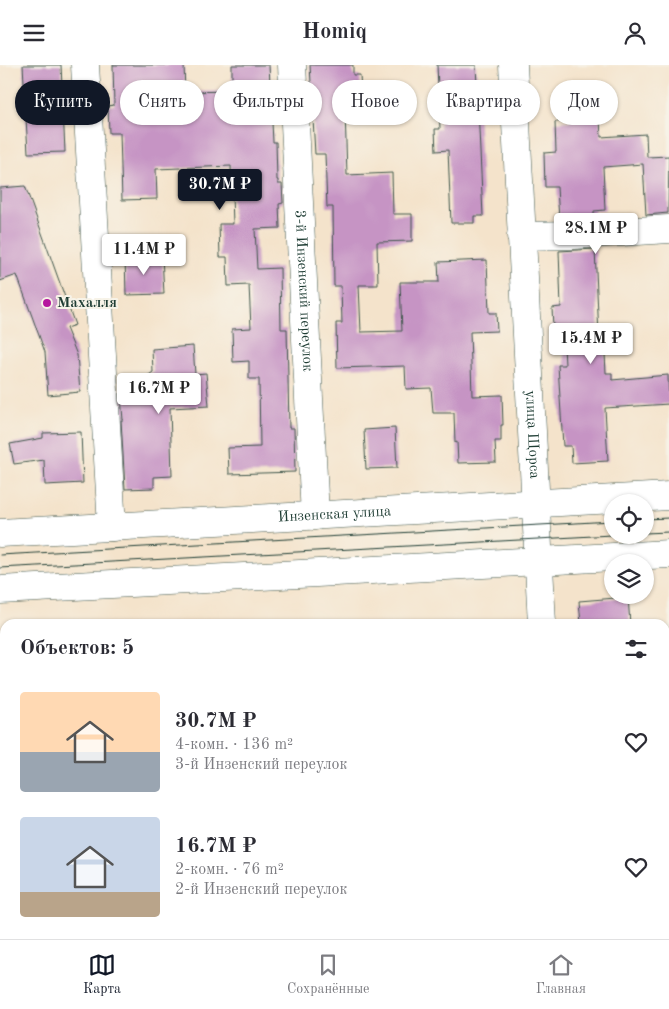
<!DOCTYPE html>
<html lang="ru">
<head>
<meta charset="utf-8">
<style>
	:root { --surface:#fff; --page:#f2f2f3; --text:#2b2b33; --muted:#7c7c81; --line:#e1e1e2; --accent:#111827 }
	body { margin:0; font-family:"Old Standard TT",serif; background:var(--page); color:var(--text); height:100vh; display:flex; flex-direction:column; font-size:19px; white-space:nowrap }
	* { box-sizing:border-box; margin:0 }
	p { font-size:16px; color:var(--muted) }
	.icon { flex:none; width:28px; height:28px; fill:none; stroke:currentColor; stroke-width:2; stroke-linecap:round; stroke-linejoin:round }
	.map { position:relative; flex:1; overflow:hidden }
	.details { position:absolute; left:0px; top:554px; width:670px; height:321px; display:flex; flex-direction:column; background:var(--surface); border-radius:15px 15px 0 0; box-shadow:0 1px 4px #0004 }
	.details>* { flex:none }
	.banner { position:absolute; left:15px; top:15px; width:640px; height:45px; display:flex; gap:10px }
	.controls { position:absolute; left:604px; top:429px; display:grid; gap:10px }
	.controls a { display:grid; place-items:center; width:50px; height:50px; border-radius:50%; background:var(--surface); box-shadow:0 1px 4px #0004; font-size:25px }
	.price { position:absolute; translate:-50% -42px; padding:0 11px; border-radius:5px; background:#fff; color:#222; font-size:16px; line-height:32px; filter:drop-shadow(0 1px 2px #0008) }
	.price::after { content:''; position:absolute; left:50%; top:30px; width:15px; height:11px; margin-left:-8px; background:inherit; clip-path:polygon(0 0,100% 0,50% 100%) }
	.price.current { background:var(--accent); color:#fff }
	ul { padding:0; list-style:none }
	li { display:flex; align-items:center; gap:15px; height:125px; padding:0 20px }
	li span { display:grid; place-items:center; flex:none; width:140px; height:100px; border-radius:5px; color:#555 }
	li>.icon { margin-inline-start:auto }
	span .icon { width:60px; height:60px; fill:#fffc; stroke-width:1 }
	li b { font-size:21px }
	h2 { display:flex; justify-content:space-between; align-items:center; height:60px; padding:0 20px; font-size:21px }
	.chip { padding:0 18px; border-radius:22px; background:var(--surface); box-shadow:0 1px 4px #0004; font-size:18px; line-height:45px }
	.chip.current { background:var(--accent); color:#fff }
	header { display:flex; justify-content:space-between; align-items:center; height:65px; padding:0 20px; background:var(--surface); font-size:22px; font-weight:600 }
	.tab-bar { display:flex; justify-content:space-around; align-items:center; height:70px; border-top:1px solid var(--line); background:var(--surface); font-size:14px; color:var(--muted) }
	.tab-bar a { display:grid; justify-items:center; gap:2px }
	.tab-bar .current { color:var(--accent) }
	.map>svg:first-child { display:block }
</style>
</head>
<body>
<header><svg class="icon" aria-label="menu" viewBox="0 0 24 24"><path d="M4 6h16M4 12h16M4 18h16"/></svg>Homiq<svg class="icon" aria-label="person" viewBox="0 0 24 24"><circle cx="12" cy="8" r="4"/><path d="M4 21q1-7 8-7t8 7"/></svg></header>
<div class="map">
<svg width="669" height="874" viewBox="0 0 669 874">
	<rect width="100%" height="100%" fill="#f7f3e8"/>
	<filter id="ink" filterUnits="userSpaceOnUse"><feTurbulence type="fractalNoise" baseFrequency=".02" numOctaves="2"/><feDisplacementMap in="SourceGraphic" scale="10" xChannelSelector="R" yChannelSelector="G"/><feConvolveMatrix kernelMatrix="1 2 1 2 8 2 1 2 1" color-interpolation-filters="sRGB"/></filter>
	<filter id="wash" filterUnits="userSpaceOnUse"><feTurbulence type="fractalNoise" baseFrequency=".0096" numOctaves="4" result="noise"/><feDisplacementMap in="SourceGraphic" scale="20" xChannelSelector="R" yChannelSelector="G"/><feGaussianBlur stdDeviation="1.12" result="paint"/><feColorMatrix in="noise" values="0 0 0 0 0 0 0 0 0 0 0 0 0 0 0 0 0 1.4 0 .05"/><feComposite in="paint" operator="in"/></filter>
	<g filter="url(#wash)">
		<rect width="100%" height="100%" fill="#f4e3cb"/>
		<g id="blocks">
			<g fill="#c694c4">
				<path d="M 23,0 L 61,0 L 65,87 L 28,88 Z"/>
				<path d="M 113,0 L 184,0 L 185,27 L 232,26 L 232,0 L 269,0 L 273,77 L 276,77 L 277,115 L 278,115 L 278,119 L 282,119 L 283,138 L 279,139 L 280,163 L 255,164 L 257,204 L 280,203 L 281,264 L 287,264 L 289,363 L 294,363 L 295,407 L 229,409 L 228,383 L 260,382 L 259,314 L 249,314 L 249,296 L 233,297 L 232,264 L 251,263 L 249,220 L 228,221 L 227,192 L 220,192 L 219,159 L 233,159 L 231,101 L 156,104 L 157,134 L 122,135 L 120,68 L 109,68 L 108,41 L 114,40 Z"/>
				<path d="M 310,0 L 353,0 L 353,10 L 360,10 L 362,43 L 345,44 L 347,110 L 392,108 L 393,149 L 412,149 L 412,176 L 377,177 L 378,220 L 359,220 L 361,267 L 402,266 L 400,217 L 439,217 L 438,197 L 487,195 L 489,248 L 496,248 L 497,266 L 470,267 L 472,331 L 502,330 L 503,360 L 501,360 L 501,376 L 495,376 L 496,397 L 458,398 L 457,377 L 455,378 L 454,348 L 433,348 L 431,323 L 406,324 L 405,301 L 337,303 L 336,258 L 342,258 L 341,221 L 334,221 L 333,142 L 327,142 L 325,89 L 315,89 Z"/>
				<path d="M 437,0 L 476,0 L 483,151 L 474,151 L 474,158 L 451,158 L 448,85 L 436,86 L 435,64 L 440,64 Z"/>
				<path d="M 600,54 L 601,72 L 646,69 L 647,92 L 669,91 L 668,148 L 646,150 L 643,99 L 603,102 L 605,145 L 594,146 L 594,153 L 559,155 L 557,122 L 545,122 L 544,88 L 556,87 L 555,57 Z"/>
				<path d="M 25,121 L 75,260 L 66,263 L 77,290 L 80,327 L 48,330 L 45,287 L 17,210 L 0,216 L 0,123 Z"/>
				<path d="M 595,184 L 599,271 L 604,270 L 606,308 L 612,308 L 612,315 L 668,310 L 669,339 L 605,343 L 608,396 L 572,398 L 571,381 L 563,381 L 558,300 L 565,300 L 563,262 L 553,262 L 552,243 L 561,242 L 559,186 Z"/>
				<path d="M 162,191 L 164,229 L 126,230 L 125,192 Z"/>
				<path d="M 193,281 L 195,309 L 206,308 L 209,341 L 170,343 L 172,411 L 154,412 L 154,423 L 125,424 L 121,355 L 123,355 L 121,332 L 147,331 L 146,312 L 153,307 L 152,284 Z"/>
				<path d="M 395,363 L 397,403 L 366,404 L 364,365 Z"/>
				<path d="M 81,367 L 83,418 L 45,420 L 44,395 L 14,399 L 10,379 L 43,373 L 43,368 Z"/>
				<path d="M 628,532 L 630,559 L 581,559 L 579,536 Z"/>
			</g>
		</g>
	</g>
	<g filter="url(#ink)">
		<use href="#blocks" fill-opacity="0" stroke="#3f564b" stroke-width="1"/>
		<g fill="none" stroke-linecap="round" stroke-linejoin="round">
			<g stroke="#3f564b" stroke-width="29">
				<g id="street">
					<path d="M 85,0 L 112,462"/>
					<path id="s1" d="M 292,0 L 315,451"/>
					<path id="s2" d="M 513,0 L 542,559"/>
					<path d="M 521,171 L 574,170 L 669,164"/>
					<path d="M 665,749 L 669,749"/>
					<path d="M 0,786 L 5,786"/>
					<path d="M 567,870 L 567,874"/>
				</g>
			</g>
			<g stroke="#3f564b" stroke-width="29">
				<g id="primary">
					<path id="s3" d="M 0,468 L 669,431"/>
					<path d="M 0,525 L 669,489"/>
				</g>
			</g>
			<use href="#street" stroke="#fff" stroke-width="28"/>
			<use href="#primary" stroke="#fff" stroke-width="28"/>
			<g stroke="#1f3d34" stroke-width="1">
				<path d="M 645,454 L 669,453"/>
				<path d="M 645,468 L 669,467"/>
				<path d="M 0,490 L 612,456"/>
				<path d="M 0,503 L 612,470"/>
			</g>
		</g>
	</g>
	<circle fill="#b5179e" stroke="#f7f3e8" stroke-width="2" cx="47" cy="238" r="5"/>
	<g text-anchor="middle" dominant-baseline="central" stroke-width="4" stroke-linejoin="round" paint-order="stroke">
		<g font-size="15" fill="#1f3d34" stroke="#f7f3e8">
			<text stroke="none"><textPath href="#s1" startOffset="226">3-й Инзенский переулок</textPath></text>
			<text stroke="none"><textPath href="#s2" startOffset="370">улица Щорса</textPath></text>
			<text stroke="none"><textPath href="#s3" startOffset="335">Инзенская улица</textPath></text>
		</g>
		<g font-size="15" font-weight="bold" fill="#1f3d34" stroke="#f7f3e8" text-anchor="start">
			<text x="57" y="238">Махалля</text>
		</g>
	</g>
</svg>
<div class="controls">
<a><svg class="icon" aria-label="locate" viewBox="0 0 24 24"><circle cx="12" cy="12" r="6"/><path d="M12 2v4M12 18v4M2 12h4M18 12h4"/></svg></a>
<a><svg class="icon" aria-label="layers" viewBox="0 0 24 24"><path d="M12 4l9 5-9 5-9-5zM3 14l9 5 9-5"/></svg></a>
</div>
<b class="price current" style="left:220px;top:146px">30.7M ₽</b>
<b class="price" style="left:596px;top:190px">28.1M ₽</b>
<b class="price" style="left:144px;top:211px">11.4M ₽</b>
<b class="price" style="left:591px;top:300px">15.4M ₽</b>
<b class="price" style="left:159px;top:350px">16.7M ₽</b>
<div class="banner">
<a class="chip current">Купить</a>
<a class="chip">Снять</a>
<a class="chip">Фильтры</a>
<a class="chip">Новое</a>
<a class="chip">Квартира</a>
<a class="chip">Дом</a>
</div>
<section class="details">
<h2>Объектов: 5<svg class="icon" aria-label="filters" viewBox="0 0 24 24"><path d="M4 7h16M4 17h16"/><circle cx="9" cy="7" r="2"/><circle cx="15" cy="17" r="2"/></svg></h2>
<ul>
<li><span style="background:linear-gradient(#ffd9b3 60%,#9aa5b1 0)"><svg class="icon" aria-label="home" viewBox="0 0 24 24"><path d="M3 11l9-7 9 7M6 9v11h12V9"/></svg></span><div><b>30.7M ₽</b><p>4-комн. · 136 m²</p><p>3-й Инзенский переулок</p></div><svg class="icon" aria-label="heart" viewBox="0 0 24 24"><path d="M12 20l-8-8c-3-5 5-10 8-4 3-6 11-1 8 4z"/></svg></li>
<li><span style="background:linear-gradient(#c9d6e8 75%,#b9a48a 0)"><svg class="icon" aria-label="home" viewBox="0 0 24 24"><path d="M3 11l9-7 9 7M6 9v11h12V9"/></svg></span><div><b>16.7M ₽</b><p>2-комн. · 76 m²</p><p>2-й Инзенский переулок</p></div><svg class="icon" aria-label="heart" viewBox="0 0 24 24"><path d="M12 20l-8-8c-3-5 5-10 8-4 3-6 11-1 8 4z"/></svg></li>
</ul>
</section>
</div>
<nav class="tab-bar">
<a class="current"><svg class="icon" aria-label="map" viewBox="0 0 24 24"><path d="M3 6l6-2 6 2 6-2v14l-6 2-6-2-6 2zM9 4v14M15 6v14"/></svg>Карта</a>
<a><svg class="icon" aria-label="saved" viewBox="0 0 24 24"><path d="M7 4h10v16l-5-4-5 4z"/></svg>Сохранённые</a>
<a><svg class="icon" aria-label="home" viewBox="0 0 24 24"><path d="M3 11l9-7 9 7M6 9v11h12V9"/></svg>Главная</a>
</nav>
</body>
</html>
